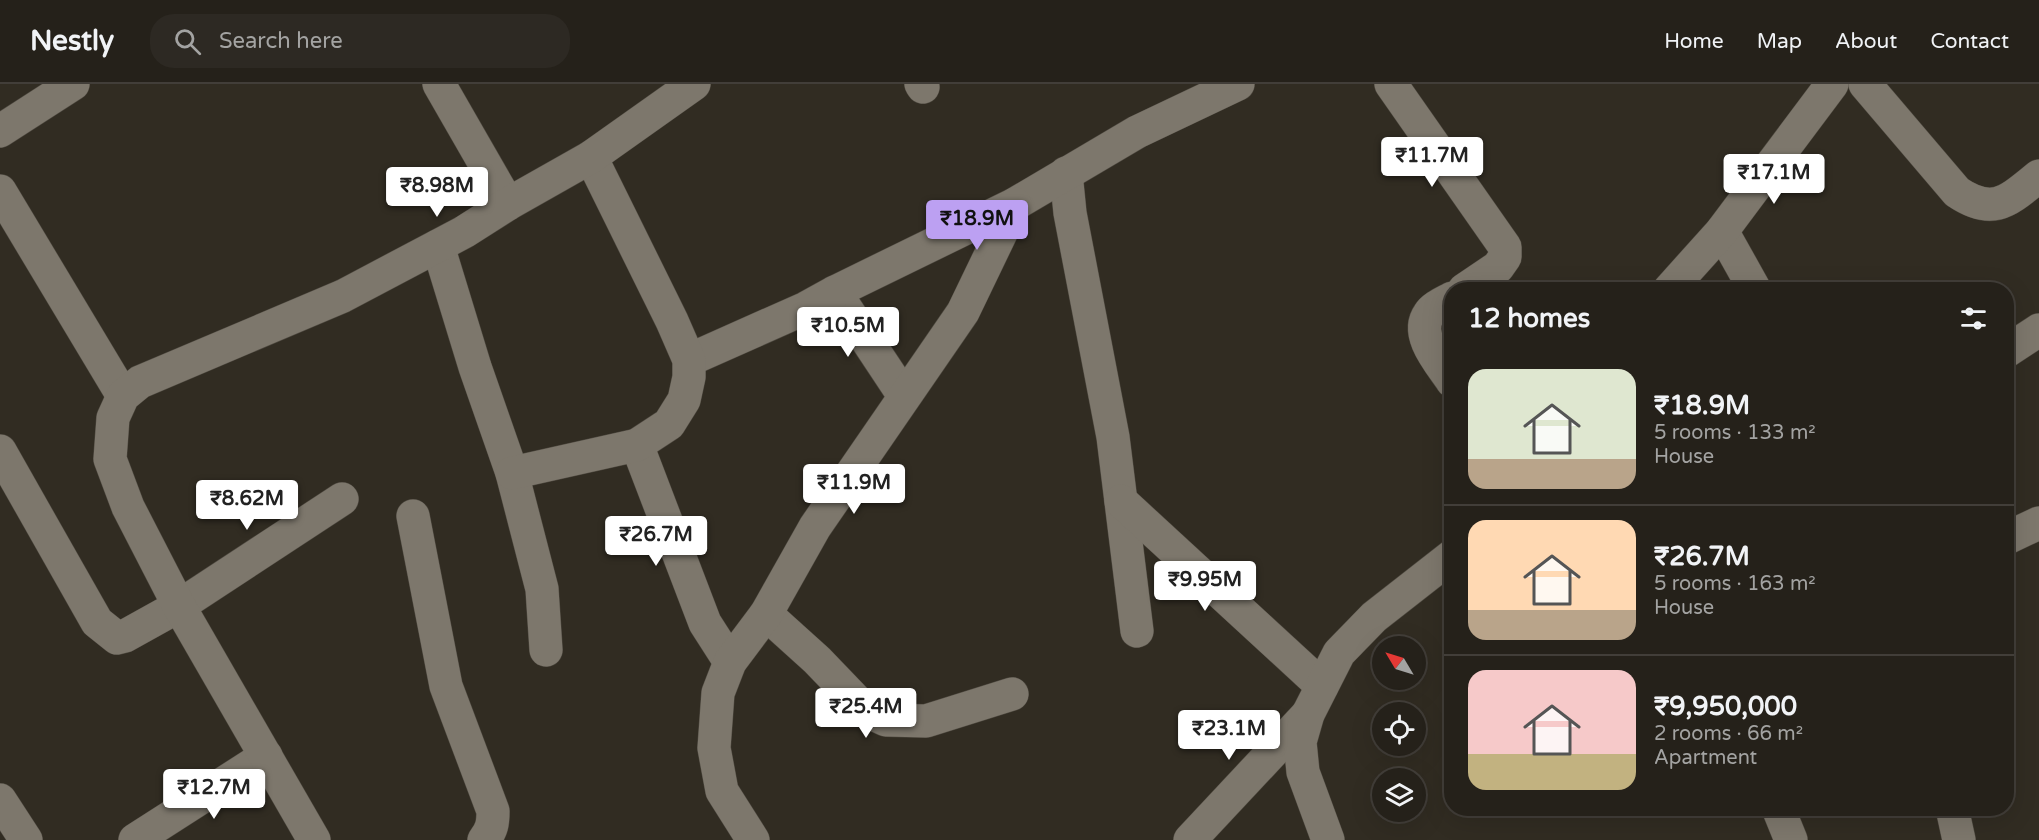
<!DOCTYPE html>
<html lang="en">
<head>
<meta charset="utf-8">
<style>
	:root { --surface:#25211a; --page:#2d2923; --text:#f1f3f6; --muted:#a3a3a2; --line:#423e39; --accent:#bca0f2 }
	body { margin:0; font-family:"Varela Round",sans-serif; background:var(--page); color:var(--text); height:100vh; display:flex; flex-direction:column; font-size:22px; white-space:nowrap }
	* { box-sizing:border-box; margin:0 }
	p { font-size:20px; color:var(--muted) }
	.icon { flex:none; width:33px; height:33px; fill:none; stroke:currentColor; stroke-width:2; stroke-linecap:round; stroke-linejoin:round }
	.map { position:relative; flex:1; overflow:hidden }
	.side { position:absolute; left:1444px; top:198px; width:570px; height:534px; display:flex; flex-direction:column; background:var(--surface); border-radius:24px; box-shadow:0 6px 24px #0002,0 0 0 2px var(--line) }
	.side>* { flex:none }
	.needle { width:39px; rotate:308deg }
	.tools { position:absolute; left:1372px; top:552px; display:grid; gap:12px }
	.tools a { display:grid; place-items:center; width:54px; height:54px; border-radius:50%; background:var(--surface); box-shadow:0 6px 24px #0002,0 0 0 2px var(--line); font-size:30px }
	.price { position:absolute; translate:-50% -51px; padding:0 14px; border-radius:6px; background:#fff; color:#222; font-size:20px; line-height:39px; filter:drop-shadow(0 2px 3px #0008) }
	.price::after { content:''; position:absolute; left:50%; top:36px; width:18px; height:14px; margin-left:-9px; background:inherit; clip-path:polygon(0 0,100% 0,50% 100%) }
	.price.on { background:var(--accent); color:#111 }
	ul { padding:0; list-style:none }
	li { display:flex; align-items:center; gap:18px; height:150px; padding:0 24px }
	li+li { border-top:2px solid var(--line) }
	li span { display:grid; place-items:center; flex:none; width:168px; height:120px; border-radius:18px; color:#555 }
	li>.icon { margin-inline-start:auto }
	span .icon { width:72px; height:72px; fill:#fffc; stroke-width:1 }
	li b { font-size:26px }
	h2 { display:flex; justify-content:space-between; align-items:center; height:72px; padding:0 24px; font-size:26px }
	header { display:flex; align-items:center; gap:36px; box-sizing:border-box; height:84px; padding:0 30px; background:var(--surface); border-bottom:2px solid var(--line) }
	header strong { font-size:28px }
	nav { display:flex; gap:33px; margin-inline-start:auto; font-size:21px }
	.search { width:420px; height:54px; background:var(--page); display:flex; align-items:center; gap:15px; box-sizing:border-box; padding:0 21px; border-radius:24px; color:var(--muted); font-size:22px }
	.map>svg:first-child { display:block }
</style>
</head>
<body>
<header>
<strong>Nestly</strong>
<div class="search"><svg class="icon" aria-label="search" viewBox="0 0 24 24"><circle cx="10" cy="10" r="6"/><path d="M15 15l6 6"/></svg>Search here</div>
<nav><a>Home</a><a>Map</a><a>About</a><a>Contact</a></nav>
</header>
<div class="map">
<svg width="2039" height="756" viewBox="0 0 2039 756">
	<rect width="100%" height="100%" fill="#312c22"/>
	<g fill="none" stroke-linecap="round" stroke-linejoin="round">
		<g stroke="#4f4a41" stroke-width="34">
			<g id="minor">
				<path d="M 439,0 L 508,120"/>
				<path d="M 921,0 L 923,3"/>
				<path d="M 1391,0 L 1505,163 L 1505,173 L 1498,183 L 1464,206"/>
				<path d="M 1865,0 L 1957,108 C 1994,133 2009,116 2039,92"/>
				<path d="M 0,47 L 73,0"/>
				<path d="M 1066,89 L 1070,129 L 1113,353 L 1137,547"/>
				<path d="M 0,107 L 123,312"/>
				<path d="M 1722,147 L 1755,206"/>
				<path d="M 438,162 L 475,283 L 512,389 L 542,505 L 546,566"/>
				<path d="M 1669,206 L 1722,147 L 1832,0"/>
				<path d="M 835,208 L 904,312"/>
				<path d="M 1452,214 C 1445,218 1433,223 1429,230 C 1414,251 1441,280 1452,297"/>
				<path d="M 2007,267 L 2039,246"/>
				<path d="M 689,276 L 806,224 L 835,208 L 1015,120 L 1137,48 L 1238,0"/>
				<path d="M 637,361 L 705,539 L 730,578"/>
				<path d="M 0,367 L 97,538 L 117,554 L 125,552 L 179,522 L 342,415"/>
				<path d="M 512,389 L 637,361 L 669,340 L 684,316 L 689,293 L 689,276 L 672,237 L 591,73"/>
				<path d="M 1121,417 L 1322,602"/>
				<path d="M 413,432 L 446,602 L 493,727 C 493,739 492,746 484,756"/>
				<path d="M 2007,454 L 2039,439"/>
				<path d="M 766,530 L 817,576 L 866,627 L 886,636 L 926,637 L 1012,610"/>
				<path d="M 0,716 L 26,756"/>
				<path d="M 1778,724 L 1791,756"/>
				<path d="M 1952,724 L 1959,756"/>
				<path d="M 135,756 L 266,672"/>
				<path d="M 314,756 L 179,522 L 128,423 L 110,375 L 113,334 L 123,312 L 140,298 L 343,212 L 464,148 L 508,120 L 591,73 L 694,0"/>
				<path d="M 753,756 L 722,707 L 714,664 L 718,609 L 730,578 L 766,530 L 815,443 L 963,228 L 1015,120"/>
				<path d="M 1190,756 L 1308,630"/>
				<path d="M 1328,756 L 1303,688 L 1300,658 L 1308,630 L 1339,569 L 1374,533 L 1452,472"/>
			</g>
		</g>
		<use href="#minor" stroke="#7d776c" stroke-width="33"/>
	</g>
</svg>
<div class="tools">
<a><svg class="needle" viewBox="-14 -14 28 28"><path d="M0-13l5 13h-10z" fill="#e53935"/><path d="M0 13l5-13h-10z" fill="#a3a3a2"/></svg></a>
<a><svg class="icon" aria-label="locate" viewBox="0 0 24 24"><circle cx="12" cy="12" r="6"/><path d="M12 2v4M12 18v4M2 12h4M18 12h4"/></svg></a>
<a><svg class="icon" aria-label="layers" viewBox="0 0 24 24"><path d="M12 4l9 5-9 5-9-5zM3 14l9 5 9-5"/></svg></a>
</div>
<b class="price" style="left:1432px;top:104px">₹11.7M</b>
<b class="price" style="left:1774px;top:121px">₹17.1M</b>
<b class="price" style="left:437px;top:134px">₹8.98M</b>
<b class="price on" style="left:977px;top:167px">₹18.9M</b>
<b class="price" style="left:848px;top:274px">₹10.5M</b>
<b class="price" style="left:854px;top:431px">₹11.9M</b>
<b class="price" style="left:247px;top:447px">₹8.62M</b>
<b class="price" style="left:656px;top:483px">₹26.7M</b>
<b class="price" style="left:1205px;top:528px">₹9.95M</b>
<b class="price" style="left:866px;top:655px">₹25.4M</b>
<b class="price" style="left:1229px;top:677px">₹23.1M</b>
<b class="price" style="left:214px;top:736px">₹12.7M</b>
<section class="side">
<h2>12 homes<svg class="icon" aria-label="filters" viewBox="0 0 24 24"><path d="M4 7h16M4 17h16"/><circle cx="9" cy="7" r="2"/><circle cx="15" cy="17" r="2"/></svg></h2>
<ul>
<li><span style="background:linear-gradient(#dfe7d0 75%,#b9a48a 0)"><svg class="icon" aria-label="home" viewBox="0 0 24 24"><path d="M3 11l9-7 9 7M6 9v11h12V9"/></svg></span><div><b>₹18.9M</b><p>5 rooms · 133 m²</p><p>House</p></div></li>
<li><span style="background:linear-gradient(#ffd9b3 75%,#b9a48a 0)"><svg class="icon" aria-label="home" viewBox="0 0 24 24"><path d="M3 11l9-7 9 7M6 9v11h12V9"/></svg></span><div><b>₹26.7M</b><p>5 rooms · 163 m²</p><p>House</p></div></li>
<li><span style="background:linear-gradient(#f6c9c9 70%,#c2b280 0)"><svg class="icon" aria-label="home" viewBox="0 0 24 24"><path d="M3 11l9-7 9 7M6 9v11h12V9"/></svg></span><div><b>₹9,950,000</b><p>2 rooms · 66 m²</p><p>Apartment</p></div></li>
</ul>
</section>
</div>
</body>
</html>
